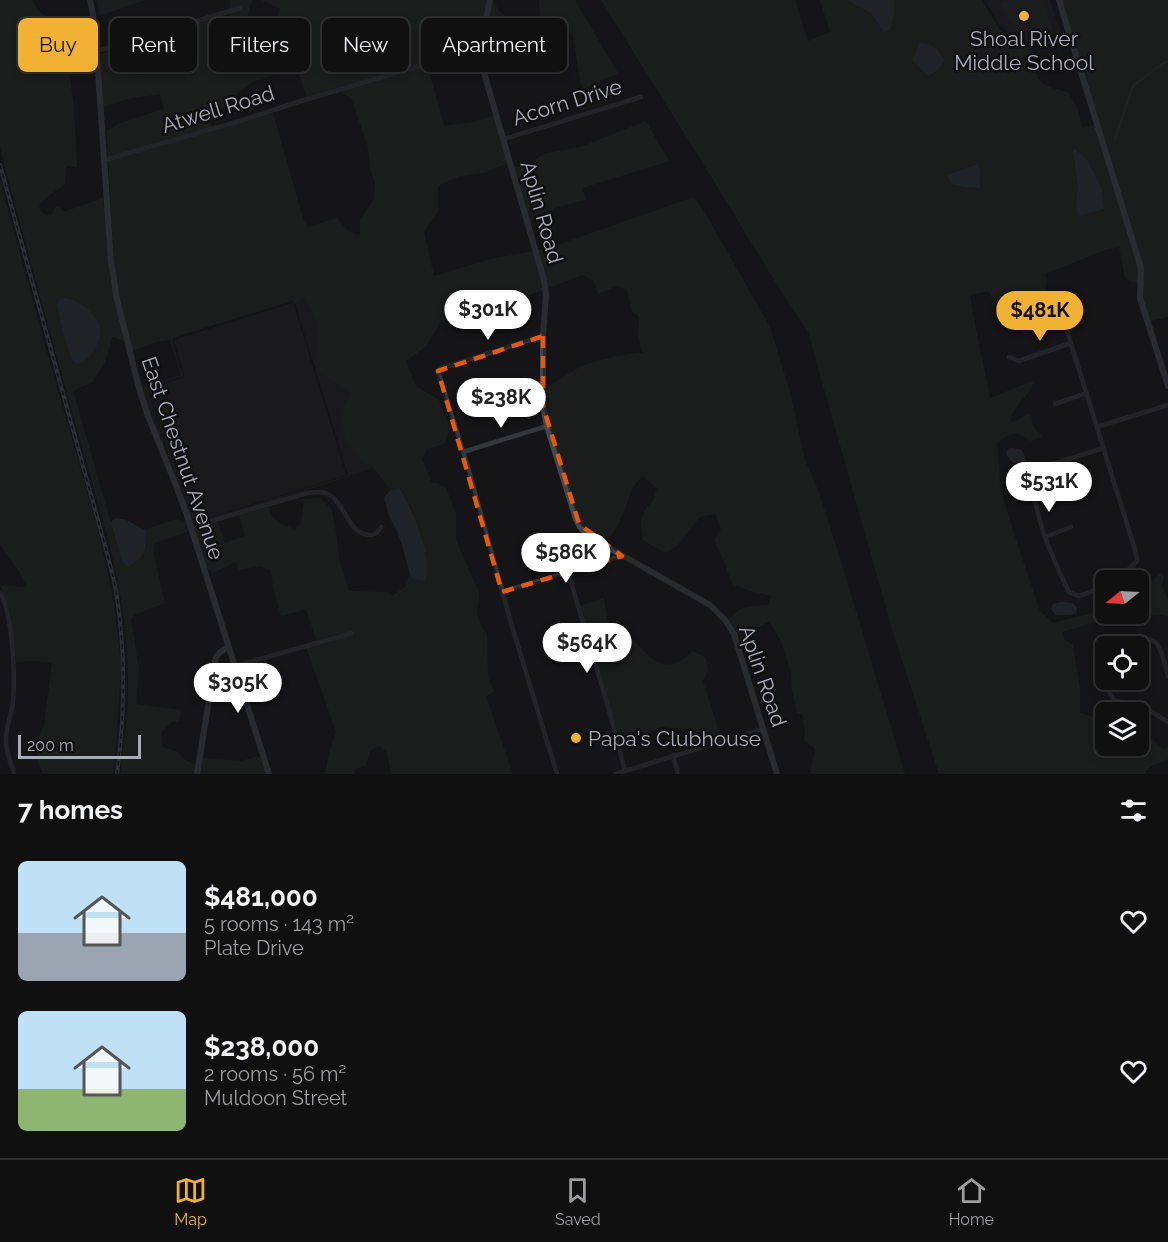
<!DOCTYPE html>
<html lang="en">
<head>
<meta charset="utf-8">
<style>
	:root { --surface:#101011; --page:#19191a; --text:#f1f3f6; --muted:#9c9d9f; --line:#303031; --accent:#f1b234 }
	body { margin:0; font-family:Raleway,sans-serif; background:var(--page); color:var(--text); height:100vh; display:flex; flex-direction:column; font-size:22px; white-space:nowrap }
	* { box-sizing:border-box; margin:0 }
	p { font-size:20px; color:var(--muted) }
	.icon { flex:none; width:33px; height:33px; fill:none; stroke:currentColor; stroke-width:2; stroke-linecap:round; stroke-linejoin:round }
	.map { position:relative; height:774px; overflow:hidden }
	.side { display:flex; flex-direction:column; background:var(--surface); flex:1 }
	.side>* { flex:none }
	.banner { position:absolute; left:18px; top:18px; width:600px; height:54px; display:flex; gap:12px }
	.needle { width:39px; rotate:252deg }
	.controls { position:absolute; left:1095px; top:570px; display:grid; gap:12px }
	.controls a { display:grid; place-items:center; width:54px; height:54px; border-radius:9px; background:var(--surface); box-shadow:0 3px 9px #0003,0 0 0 2px var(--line); font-size:30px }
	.scale { position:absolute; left:18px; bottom:15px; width:123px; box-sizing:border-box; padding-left:6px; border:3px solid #a7acb7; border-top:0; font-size:16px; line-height:21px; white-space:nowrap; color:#a7acb7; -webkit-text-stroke:4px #101012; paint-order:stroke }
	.price { position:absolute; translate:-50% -51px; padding:0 14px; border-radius:21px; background:#fff; color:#222; font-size:20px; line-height:39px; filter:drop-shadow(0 2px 3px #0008) }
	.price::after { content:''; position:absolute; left:50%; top:36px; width:18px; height:14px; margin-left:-9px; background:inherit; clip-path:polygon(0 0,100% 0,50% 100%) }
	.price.active { background:var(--accent); color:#111 }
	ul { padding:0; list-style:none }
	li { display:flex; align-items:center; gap:18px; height:150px; padding:0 18px }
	li span { display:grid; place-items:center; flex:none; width:168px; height:120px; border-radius:9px; color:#555 }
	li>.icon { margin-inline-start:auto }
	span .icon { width:72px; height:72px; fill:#fffc; stroke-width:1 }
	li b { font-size:26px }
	h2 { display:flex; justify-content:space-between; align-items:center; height:72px; padding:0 18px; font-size:26px }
	.pill { padding:0 21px; border-radius:9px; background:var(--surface); box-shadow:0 3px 9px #0003,0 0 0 2px var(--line); font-size:21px; line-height:54px }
	.pill.active { background:var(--accent); color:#111 }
	.tabs { display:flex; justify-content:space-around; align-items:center; height:84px; border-top:2px solid var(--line); background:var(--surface); font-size:16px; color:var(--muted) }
	.tabs a { display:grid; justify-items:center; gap:3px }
	.tabs .active { color:var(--accent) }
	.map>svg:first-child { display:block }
</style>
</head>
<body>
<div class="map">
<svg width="1168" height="774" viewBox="0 0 1168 774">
	<rect width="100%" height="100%" fill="#151517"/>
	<g fill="#212124">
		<path d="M 985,0 L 1050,0 L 1061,34 L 1033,44 L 1020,42 L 999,25 Z"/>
		<path d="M 305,297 L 317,322 L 316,363 L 350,392 L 340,416 L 366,464 L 374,468 L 264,504 L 215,518 L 214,517 L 346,476 L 348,474 L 295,303 Z"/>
		<path d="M 293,303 L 346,475 L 190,523 L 149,389 L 185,377 L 174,340 Z"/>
		<path d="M 170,339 L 173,339 L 172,341 L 183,376 L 148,387 L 147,389 L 168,459 L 150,415 L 141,388 L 181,375 Z"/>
	</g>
	<g fill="#1f2721">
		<path d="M 0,0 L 31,0 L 39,11 L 53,22 L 68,65 L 74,107 L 77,167 L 66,166 L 65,184 L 47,197 L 39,205 L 41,211 L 46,215 L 51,214 L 57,206 L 60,207 L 63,212 L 103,198 L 110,276 L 124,341 L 113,337 L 105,362 L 92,382 L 73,391 L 122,562 L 126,566 L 146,546 L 147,531 L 152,527 L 177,519 L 187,522 L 190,531 L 154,543 L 154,555 L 165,603 L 134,615 L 131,619 L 139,670 L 136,704 L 181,710 L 179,722 L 171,722 L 162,731 L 162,747 L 176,751 L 185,760 L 196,765 L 195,774 L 120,774 C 124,742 129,710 128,677 C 128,627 118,579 106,531 L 47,322 L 0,148 Z"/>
		<path d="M 97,0 L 145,0 L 99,16 Z"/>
		<path d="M 230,0 L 252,0 L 246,22 L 228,14 L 242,9 L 241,6 L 229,9 Z"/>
		<path d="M 261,0 L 488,0 L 478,50 L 458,53 L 307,97 L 299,75 C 253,71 240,91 210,121 L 212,127 L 108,157 L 107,131 L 120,123 L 164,109 L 160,94 L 128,99 L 103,107 L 99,54 L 127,44 L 135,72 L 141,75 L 166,70 L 170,63 L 162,51 L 163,37 L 170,31 L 220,17 L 223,23 L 242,46 L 270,36 L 280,9 Z"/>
		<path d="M 539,0 L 575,0 L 618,73 L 583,89 C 576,71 577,51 572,32 L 485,66 C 479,45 488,22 493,1 L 500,12 L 526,32 L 538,26 L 540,13 Z"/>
		<path d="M 601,0 L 795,0 L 808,41 L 830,32 L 820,0 L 847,0 L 872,14 L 894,12 L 894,0 L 982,0 L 998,27 L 1018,44 L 1029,45 C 1031,62 1033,81 1050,87 C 1056,90 1063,90 1069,93 L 1078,111 L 1083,128 L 1094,125 L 1139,269 L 1138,283 L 1130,282 L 1125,278 L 1119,247 L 1105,250 L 1045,274 L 1047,281 L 1043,305 L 1045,328 L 1024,334 C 1010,321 998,308 988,291 L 970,295 C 975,330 984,364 990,398 L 1027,383 L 1031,381 L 1034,382 C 1028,397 1014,406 1010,420 L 1011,422 C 1019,421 1022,417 1028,413 L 1031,414 L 1033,426 L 1042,437 L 1030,441 C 1017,430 1009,433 997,443 L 1001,491 L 1014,533 L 1040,611 L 1053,623 L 1105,610 L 1106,614 L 1138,614 L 1139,594 L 1159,574 L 1162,573 L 1164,576 L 1162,585 L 1168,600 L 1168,617 L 1163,615 L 1122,614 L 1062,632 L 1065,640 L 1073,645 L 1080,689 L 1080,713 L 1105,720 L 1106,746 L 1138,746 L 1139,736 L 1152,739 L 1163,749 L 1168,747 L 1168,759 L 1150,767 L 1145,772 L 1147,774 L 939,774 L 892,629 L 808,332 L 771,275 L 712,178 Z"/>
		<path d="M 1012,0 L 1043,0 L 1052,30 C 1028,36 1007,29 1001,3 Z"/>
		<path d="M 1061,0 L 1168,0 L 1168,317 L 1150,321 L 1142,294 L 1144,268 Z"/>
		<path d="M 428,66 L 444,126 L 474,122 L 494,115 L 508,163 L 484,173 L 460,176 L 438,186 L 438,211 L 424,231 L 434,276 L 491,259 L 534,251 L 542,280 L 543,290 L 460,322 L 440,322 L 427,346 L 406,361 L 416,386 L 439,400 L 450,429 L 444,444 L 427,449 L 422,459 L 432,483 L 437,483 L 446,488 L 456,514 L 456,540 L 478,590 L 479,598 L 477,614 L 482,628 L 487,634 L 488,677 L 494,691 L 486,697 L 513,774 L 391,774 L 387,752 L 378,746 L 370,751 L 366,765 L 354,770 L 355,774 L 325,774 L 329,752 L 336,732 L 306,647 L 354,634 L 354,630 L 316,640 L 306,609 L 281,616 L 273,587 L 271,571 L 261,566 L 239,570 L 236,562 L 215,572 L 206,569 L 194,530 L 204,525 L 218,522 L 225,543 L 245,536 L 239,515 L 268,507 C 272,521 282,525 295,529 L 301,523 L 304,499 L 320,498 L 332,510 L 337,538 L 339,559 L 349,591 L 387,592 L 392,596 L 406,586 L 410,574 L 414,580 L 424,581 C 430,549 417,516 400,489 L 390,490 L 374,468 L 366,464 L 346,441 L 340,416 L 350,392 L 320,373 L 316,363 L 317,322 L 305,297 L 295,303 L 292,301 L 178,336 L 173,339 L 156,342 L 132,351 L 115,275 L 108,161 L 273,113 L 304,222 L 309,227 L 327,221 L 337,218 L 348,231 L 357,235 L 360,234 L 360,219 L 374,200 L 375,182 L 370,168 L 368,147 L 351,98 L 341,92 Z"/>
		<path d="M 646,121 L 669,161 L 583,188 L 585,200 L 555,208 L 530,222 L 514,168 L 530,163 L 544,154 L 583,146 Z"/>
		<path d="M 0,181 L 44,342 L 98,529 L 114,604 L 121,664 L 117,736 L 113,774 L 43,774 L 37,760 L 39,736 L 44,726 L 52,663 L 31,661 L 16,662 C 14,644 13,626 9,608 C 7,600 1,593 0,585 L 27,587 L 19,571 L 0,545 Z"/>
		<path d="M 694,197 L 702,208 L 770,327 L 790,392 L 805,460 L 819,492 L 843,568 L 905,774 L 810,774 L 815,749 L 804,741 L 805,733 L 802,714 L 797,713 L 792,691 L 791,673 L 782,643 L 769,622 L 737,636 L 728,620 C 740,605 750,606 768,605 L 771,596 L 750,591 L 732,584 L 723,559 L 714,540 L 721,529 L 715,514 L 700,517 L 677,546 L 665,553 L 643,540 L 641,522 L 644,511 L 653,500 L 657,489 L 643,476 C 630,487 631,494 625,509 C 620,522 613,533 605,543 C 593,536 585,530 578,518 C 565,476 546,432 545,387 C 557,383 566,374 578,368 C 592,361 627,353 643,353 L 638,338 L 639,317 L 632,312 L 627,289 L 615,287 L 598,294 L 594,281 L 582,275 L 548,288 L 538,250 L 546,249 Z"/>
		<path d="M 604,598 L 608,622 C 614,625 620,628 624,632 C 637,642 654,669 673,664 C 681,662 687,656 693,651 L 706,658 L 708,671 L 703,681 L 721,739 L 709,743 L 694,744 L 689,730 L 661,727 L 650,733 L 621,742 L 580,606 Z"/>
		<path d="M 259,756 L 263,761 L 267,774 L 199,774 L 202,758 L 241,761 Z"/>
	</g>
	<g fill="#2c343b">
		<path d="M 847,0 L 894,0 L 894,12 L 890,30 L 884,32 L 872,14 Z"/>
		<path d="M 920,43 C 933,44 938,49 944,60 L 940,68 L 928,76 L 912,60 Z"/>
		<path d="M 1073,149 L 1086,158 L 1101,187 L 1104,209 L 1078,216 L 1076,202 L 1078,187 Z"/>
		<path d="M 978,164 L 980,171 L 980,188 L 964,187 L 952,184 L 947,175 Z"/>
		<path d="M 62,298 C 76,298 94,312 99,325 C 104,338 91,360 78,364 C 76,363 75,362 74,361 C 67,353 59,314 57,303 Z"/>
		<path d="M 1009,448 L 1013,448 L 1022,450 L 1025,457 L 1026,461 C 1016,467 1009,461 1006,452 Z"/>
		<path d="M 400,489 C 413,510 433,556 425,581 L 414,580 L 410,574 L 402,545 L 397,531 L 389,516 L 384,498 L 390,490 Z"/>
		<path d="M 117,518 L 126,520 L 147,531 C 145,552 146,553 129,567 L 126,566 L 122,562 L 111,523 L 113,519 Z"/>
		<path d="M 1061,602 L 1073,603 L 1077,608 L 1076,613 L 1070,615 L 1056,615 L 1051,609 L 1053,604 Z"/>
	</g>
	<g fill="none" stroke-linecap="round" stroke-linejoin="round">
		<path stroke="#2c343b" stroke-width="1.5" d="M 1115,140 L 1133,86 L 1163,63 L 1168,62"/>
		<g stroke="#36373c" stroke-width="4.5">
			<path d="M 97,51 L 240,8"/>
			<path d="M 504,139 L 641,97"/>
			<path d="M 104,160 L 240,121 L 301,101 L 458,55 L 480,52"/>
			<path d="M 1059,305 L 1136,553 L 1137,561 L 1128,570 L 1113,580"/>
			<path d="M 543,336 L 441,368 L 438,371 L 469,471 L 511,623 L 557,774"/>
			<path d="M 1009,357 L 1019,361 L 1071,343"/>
			<path d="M 1055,404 L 1087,393"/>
			<path d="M 1097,427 L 1168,405"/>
			<path d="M 1104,448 L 1036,469 L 1032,474 C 1034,517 1051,555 1069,592 L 1079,596 L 1106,586"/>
			<path d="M 463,452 L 547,426"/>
			<path d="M 191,530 L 204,523 L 304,494 C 313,492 323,490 331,496 C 346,506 348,534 370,535 C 376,535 378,532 381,527"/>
			<path d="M 1045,537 L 1071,527"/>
			<path d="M 568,572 L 609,710 L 625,771"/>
			<path d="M 502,592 L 622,556"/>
			<path d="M 0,593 C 13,612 15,678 13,702 C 12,714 6,726 6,738 C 5,749 11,763 14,774"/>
			<path d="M 235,666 L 352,633"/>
			<path d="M 1106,667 L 1102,647 L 1106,641 C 1117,639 1150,634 1157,644 C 1163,652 1165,666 1168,676"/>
			<path d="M 1108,680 L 1110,694 L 1115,701 L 1141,705 L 1168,722"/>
			<path d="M 673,756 L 678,774"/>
			<path d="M 615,774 L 763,729"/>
		</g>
		<g stroke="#44464c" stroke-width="6">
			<path d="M 90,0 L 95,26 L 111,262 L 117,299 L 139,388 L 148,416 L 175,483 L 187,515 L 269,774"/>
			<path d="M 490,0 L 480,47 L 480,59 L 544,280 L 546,295 L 543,336 L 543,406 L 547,426 L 576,519 L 580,527 L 590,537 L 710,605 L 725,620 L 734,634 L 777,774"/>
			<path d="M 1059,0 L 1141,268 L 1140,298 L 1168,386"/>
			<path d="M 197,774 L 216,657 L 220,652 L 228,647"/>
		</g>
		<g stroke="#4b4d53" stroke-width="4">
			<path id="rail" d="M 0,165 L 104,542 C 108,558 113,574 116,591 C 126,652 125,713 117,774"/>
		</g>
		<use href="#rail" stroke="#101012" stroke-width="1.5" stroke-dasharray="4.5" stroke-linecap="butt"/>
	</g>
	<path d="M0 0H1168V774H0ZM 543,336 L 543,406 L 579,524 L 622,556 L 502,592 L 438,371 Z" fill="#151517" fill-opacity=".55" fill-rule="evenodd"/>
	<path fill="none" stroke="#e8590c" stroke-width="4.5" stroke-dasharray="12 8" stroke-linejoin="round" d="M 543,336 L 543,406 L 579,524 L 622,556 L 502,592 L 438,371 Z"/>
	<g fill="#f1b234" stroke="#101012" stroke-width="2">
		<circle cx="1024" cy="16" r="6"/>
		<circle cx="576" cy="738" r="6"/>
	</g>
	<g text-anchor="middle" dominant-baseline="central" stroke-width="5" stroke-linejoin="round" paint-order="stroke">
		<g font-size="21" fill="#a7acb7" stroke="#101012">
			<text x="1024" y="38">Shoal River<tspan x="1024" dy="24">Middle School</tspan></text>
			<text x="588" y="738" text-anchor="start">Papa's Clubhouse</text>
		</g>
		<g font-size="21" fill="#a7acb7" stroke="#101012">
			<text transform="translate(567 102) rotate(-17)">Acorn Drive</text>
			<text transform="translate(218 109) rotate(-17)">Atwell Road</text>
			<text transform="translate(542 212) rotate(74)">Aplin Road</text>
			<text transform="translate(183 458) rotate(71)">East Chestnut Avenue</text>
			<text transform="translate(763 676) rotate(71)">Aplin Road</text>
		</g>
	</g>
</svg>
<div class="controls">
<a><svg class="needle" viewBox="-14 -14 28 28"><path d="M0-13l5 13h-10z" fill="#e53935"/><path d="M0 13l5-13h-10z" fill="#9c9d9f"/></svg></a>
<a><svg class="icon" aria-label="locate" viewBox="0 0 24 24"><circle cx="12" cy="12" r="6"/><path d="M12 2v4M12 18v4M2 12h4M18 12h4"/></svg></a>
<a><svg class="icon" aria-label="layers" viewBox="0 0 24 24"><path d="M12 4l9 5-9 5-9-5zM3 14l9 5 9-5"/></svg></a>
</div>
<div class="scale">200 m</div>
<b class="price" style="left:488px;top:341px">$301K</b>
<b class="price active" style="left:1040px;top:342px">$481K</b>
<b class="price" style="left:501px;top:429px">$238K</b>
<b class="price" style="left:1049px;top:513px">$531K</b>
<b class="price" style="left:566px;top:584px">$586K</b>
<b class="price" style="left:587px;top:674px">$564K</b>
<b class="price" style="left:238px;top:714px">$305K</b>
<div class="banner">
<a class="pill active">Buy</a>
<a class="pill">Rent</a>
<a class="pill">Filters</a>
<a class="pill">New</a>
<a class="pill">Apartment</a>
</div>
</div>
<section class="side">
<h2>7 homes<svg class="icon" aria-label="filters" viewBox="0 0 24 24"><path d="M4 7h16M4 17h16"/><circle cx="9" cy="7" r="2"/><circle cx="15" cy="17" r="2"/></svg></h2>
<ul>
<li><span style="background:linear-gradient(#bfe0f5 60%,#9aa5b1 0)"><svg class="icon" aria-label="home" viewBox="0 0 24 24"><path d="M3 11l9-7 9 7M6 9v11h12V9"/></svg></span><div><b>$481,000</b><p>5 rooms · 143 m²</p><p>Plate Drive</p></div><svg class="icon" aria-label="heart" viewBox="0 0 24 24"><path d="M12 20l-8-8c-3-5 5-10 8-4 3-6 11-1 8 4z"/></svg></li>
<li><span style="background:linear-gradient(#bfe0f5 65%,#8fb573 0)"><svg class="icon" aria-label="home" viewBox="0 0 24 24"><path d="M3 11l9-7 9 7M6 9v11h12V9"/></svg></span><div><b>$238,000</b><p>2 rooms · 56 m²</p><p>Muldoon Street</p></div><svg class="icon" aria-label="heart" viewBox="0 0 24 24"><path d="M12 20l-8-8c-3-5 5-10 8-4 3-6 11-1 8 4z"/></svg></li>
</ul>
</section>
<nav class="tabs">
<a class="active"><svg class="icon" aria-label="map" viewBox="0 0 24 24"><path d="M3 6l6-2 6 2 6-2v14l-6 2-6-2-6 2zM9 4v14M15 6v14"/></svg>Map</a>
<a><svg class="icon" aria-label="saved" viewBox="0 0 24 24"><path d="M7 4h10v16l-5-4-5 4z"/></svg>Saved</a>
<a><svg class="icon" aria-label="home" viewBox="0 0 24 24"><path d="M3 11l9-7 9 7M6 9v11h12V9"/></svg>Home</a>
</nav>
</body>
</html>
